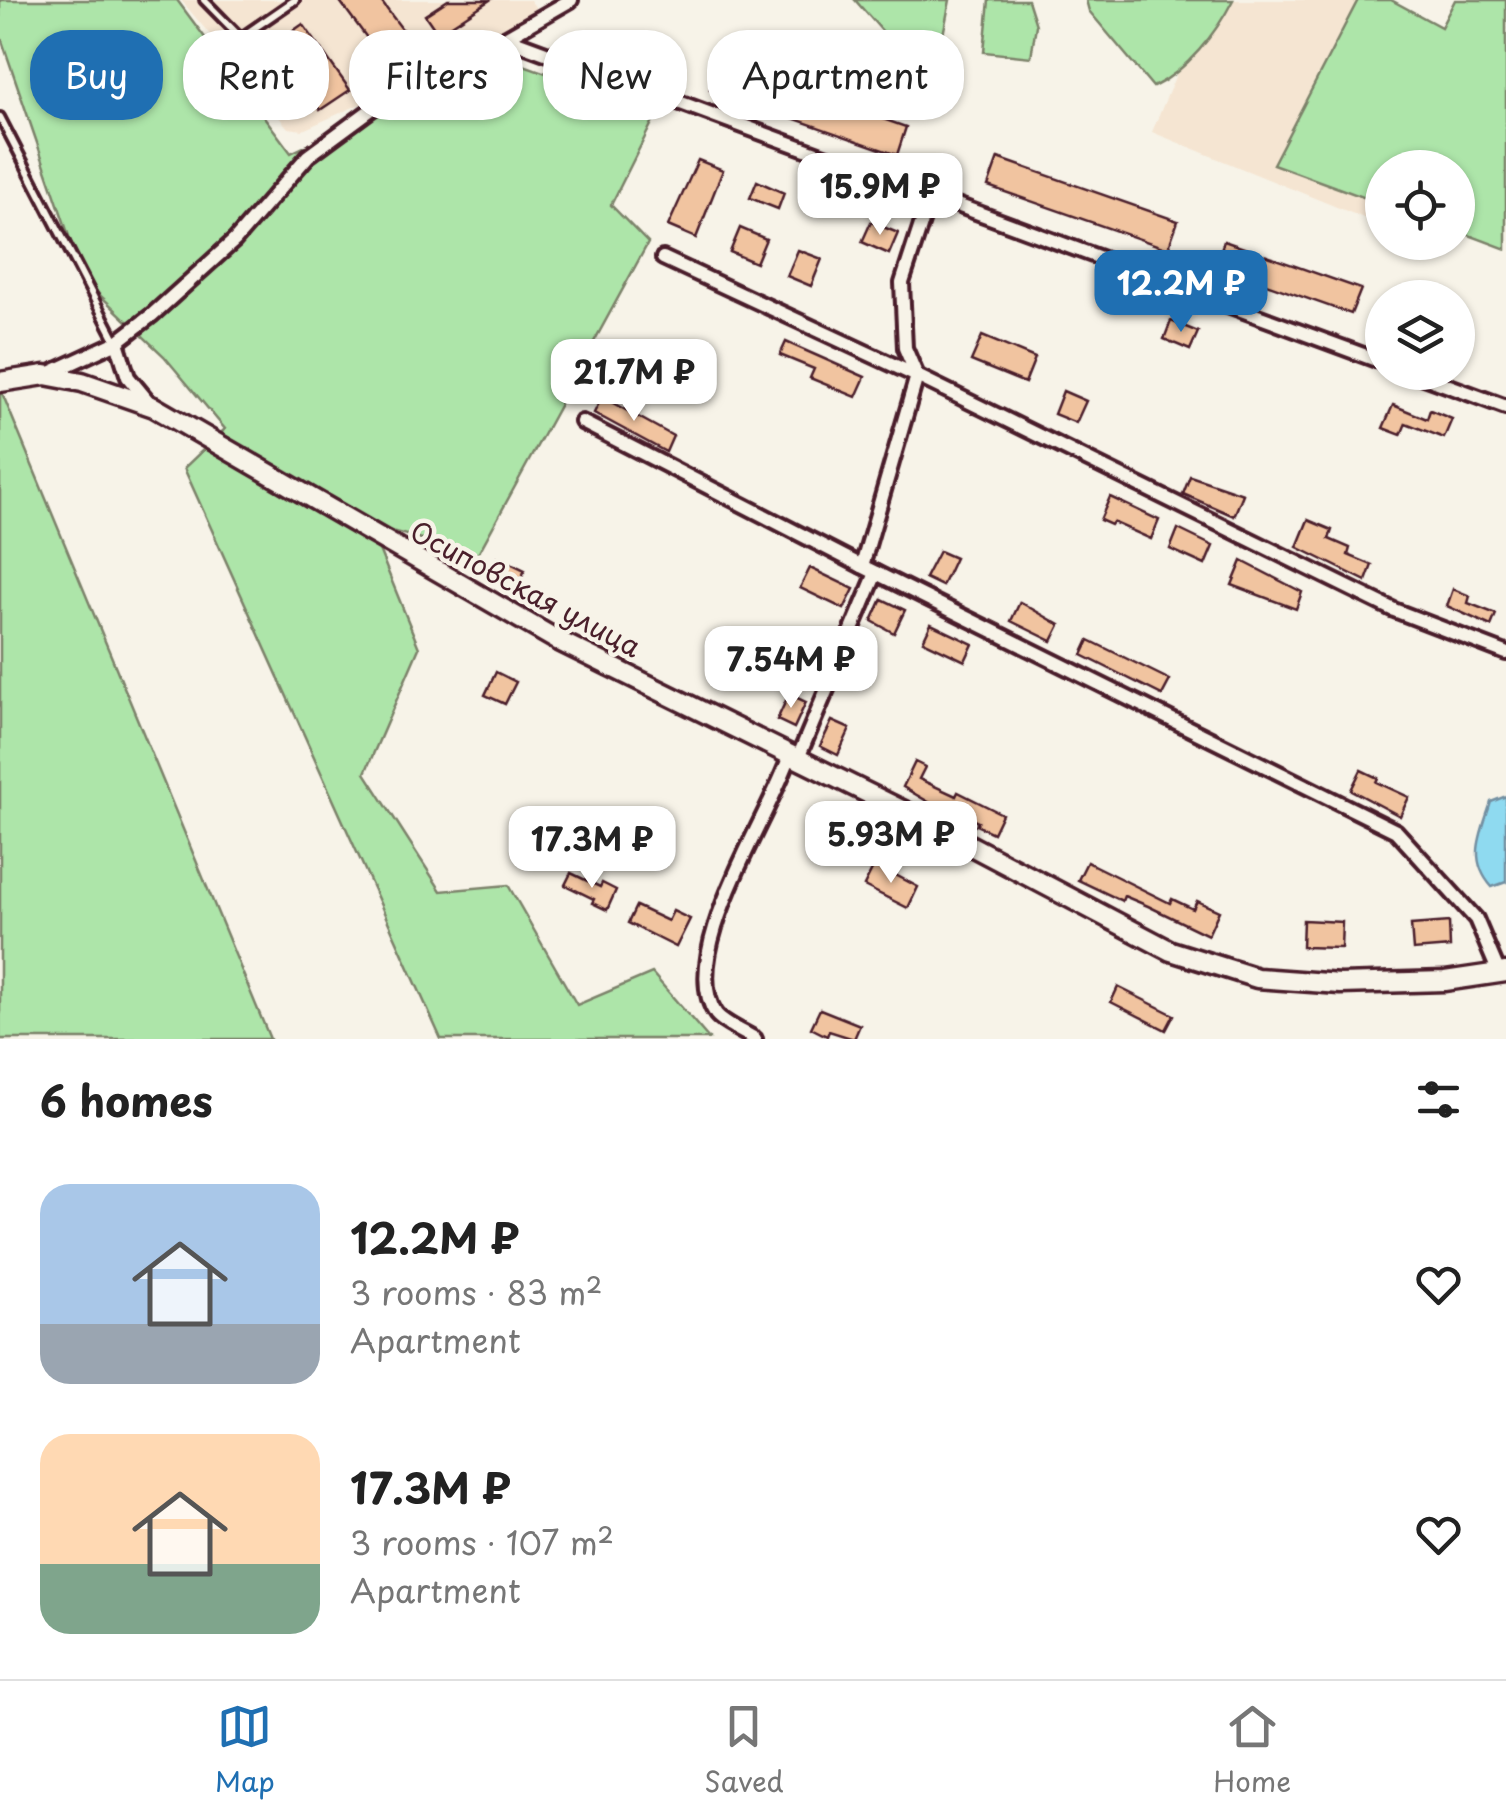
<!DOCTYPE html>
<html lang="en">
<head>
<meta charset="utf-8">
<style>
	:root { --surface:#fff; --page:#f2f2f2; --text:#222; --muted:#767676; --line:#e0e0e0; --accent:#1f6fb2 }
	body { margin:0; font-family:"Playpen Sans",sans-serif; background:var(--page); color:var(--text); height:100vh; display:flex; flex-direction:column; font-size:38px; white-space:nowrap }
	* { box-sizing:border-box; margin:0 }
	p { font-size:32px; color:var(--muted) }
	.icon { flex:none; width:55px; height:55px; fill:none; stroke:currentColor; stroke-width:2; stroke-linecap:round; stroke-linejoin:round }
	.map { position:relative; height:1039px; overflow:hidden }
	.sheet { display:flex; flex-direction:column; background:var(--surface); flex:1 }
	.sheet>* { flex:none }
	.guide { position:absolute; left:30px; top:30px; width:1000px; height:90px; display:flex; gap:20px }
	.buttons { position:absolute; left:1365px; top:150px; display:grid; gap:20px }
	.buttons a { display:grid; place-items:center; width:110px; height:110px; border-radius:50%; background:var(--surface); box-shadow:0 2px 8px #0004; font-size:50px }
	.price { position:absolute; translate:-50% -85px; padding:0 22px; border-radius:20px; background:#fff; color:#222; font-size:32px; line-height:65px; filter:drop-shadow(0 2px 5px #0008) }
	.price::after { content:''; position:absolute; left:50%; top:60px; width:30px; height:22px; margin-left:-15px; background:inherit; clip-path:polygon(0 0,100% 0,50% 100%) }
	.price.selected { background:var(--accent); color:#fff }
	ul { padding:0; list-style:none }
	li { display:flex; align-items:center; gap:30px; height:250px; padding:0 40px }
	li span { display:grid; place-items:center; flex:none; width:280px; height:200px; border-radius:30px; color:#555 }
	li>.icon { margin-inline-start:auto }
	span .icon { width:120px; height:120px; fill:#fffc; stroke-width:1 }
	li b { font-size:42px }
	h2 { display:flex; justify-content:space-between; align-items:center; height:120px; padding:0 40px; font-size:42px }
	.pill { padding:0 35px; border-radius:40px; background:var(--surface); box-shadow:0 2px 8px #0004; font-size:35px; line-height:90px }
	.pill.selected { background:var(--accent); color:#fff }
	.menu { display:flex; justify-content:space-around; align-items:center; height:140px; border-top:2px solid var(--line); background:var(--surface); font-size:28px; color:var(--muted) }
	.menu a { display:grid; justify-items:center; gap:5px }
	.menu .selected { color:var(--accent) }
	.map>svg:first-child { display:block }
</style>
</head>
<body>
<div class="map">
<svg width="1506" height="1039" viewBox="0 0 1506 1039">
	<rect width="100%" height="100%" fill="#f7f3e8"/>
	<filter id="ink" filterUnits="userSpaceOnUse"><feTurbulence type="fractalNoise" baseFrequency=".01" numOctaves="2"/><feDisplacementMap in="SourceGraphic" scale="20" xChannelSelector="R" yChannelSelector="G"/><feConvolveMatrix kernelMatrix="1 2 1 2 8 2 1 2 1" color-interpolation-filters="sRGB"/></filter>
	<g filter="url(#ink)">
		<g fill="#f5e5d2">
			<path d="M 181,0 L 530,0 L 536,8 L 505,38 L 303,130 L 288,128 Z"/>
			<path d="M 1207,0 L 1358,0 L 1274,164 L 1382,204 L 1376,223 L 1152,132 Z"/>
		</g>
		<g fill="#ade5a9" stroke="#7c826a" stroke-width="2.5">
			<path d="M 0,0 L 177,0 L 291,153 L 499,56 L 657,113 L 611,205 L 648,243 L 478,554 L 369,525 L 419,648 L 365,773 L 441,891 L 508,885 L 577,1005 L 652,973 L 709,1039 L 441,1039 L 184,468 L 225,429 L 164,356 L 84,280 L 0,35 Z"/>
			<path d="M 855,0 L 950,0 L 943,35 L 946,87 L 939,103 L 933,89 Z"/>
			<path d="M 989,0 L 1028,0 L 1036,25 L 1031,57 L 984,52 Z"/>
			<path d="M 1086,0 L 1233,0 C 1216,33 1187,71 1153,87 L 1089,11 Z"/>
			<path d="M 1358,0 L 1391,0 L 1441,27 L 1455,0 L 1506,0 L 1506,249 L 1458,231 L 1458,168 L 1382,168 L 1382,204 L 1273,164 Z"/>
			<path d="M 0,388 L 270,1039 L 0,1039 Z"/>
		</g>
		<path fill="#8fdaf0" stroke="#738fa1" stroke-width="2.5" d="M 1506,796 L 1506,882 L 1492,887 C 1467,859 1481,834 1491,802 Z"/>
		<g fill="#f1c4a0" stroke="#4a1f2b" stroke-width="2.5">
			<path d="M 339,0 L 380,0 L 414,45 L 387,65 Z"/>
			<path d="M 448,0 L 490,0 L 438,34 L 425,15 Z"/>
			<path d="M 303,24 L 350,90 L 320,110 L 274,44 Z"/>
			<path d="M 720,62 L 906,127 L 897,155 L 710,89 Z"/>
			<path d="M 998,158 L 1178,221 L 1168,249 L 988,186 Z"/>
			<path d="M 698,160 L 723,170 L 696,238 L 668,226 Z"/>
			<path d="M 757,181 L 784,193 L 778,209 L 750,198 Z"/>
			<path d="M 871,222 L 898,233 L 889,254 L 862,242 Z"/>
			<path d="M 740,228 L 766,239 L 756,263 L 730,252 Z"/>
			<path d="M 1224,241 L 1361,289 L 1351,314 L 1215,266 Z"/>
			<path d="M 798,250 L 822,259 L 811,286 L 787,276 Z"/>
			<path d="M 1171,321 L 1198,332 L 1190,350 L 1164,339 Z"/>
			<path d="M 982,336 L 1035,358 L 1025,383 L 971,361 Z"/>
			<path d="M 786,342 L 865,377 L 856,397 L 810,378 L 814,369 L 780,355 Z"/>
			<path d="M 1063,391 L 1086,401 L 1076,423 L 1054,414 Z"/>
			<path d="M 602,397 L 673,436 L 666,452 L 594,413 Z"/>
			<path d="M 1393,405 L 1427,419 L 1430,410 L 1452,419 L 1444,438 L 1406,423 L 1401,435 L 1383,428 Z"/>
			<path d="M 1190,476 L 1243,494 L 1234,516 L 1183,494 Z"/>
			<path d="M 1110,497 L 1159,520 L 1151,539 L 1113,522 L 1111,525 L 1100,520 Z"/>
			<path d="M 1308,520 L 1332,530 L 1329,539 L 1350,548 L 1348,555 L 1372,565 L 1366,581 L 1297,547 Z"/>
			<path d="M 1178,529 L 1213,546 L 1205,565 L 1170,549 Z"/>
			<path d="M 939,551 L 955,558 L 942,586 L 925,578 Z"/>
			<path d="M 498,557 L 525,570 L 516,588 L 489,575 Z"/>
			<path d="M 1242,561 L 1302,592 L 1296,609 L 1232,585 Z"/>
			<path d="M 810,568 L 854,589 L 844,609 L 800,588 Z"/>
			<path d="M 1453,589 L 1470,596 L 1468,603 L 1496,614 L 1491,626 L 1447,606 Z"/>
			<path d="M 882,599 L 905,610 L 894,633 L 872,621 Z"/>
			<path d="M 1020,602 L 1060,625 L 1052,641 L 1011,621 Z"/>
			<path d="M 931,624 L 973,644 L 965,661 L 923,641 Z"/>
			<path d="M 1089,640 L 1170,680 L 1162,695 L 1082,655 Z"/>
			<path d="M 496,672 L 516,682 L 505,704 L 485,695 Z"/>
			<path d="M 789,694 L 806,702 L 794,728 L 777,720 Z"/>
			<path d="M 832,721 L 850,729 L 838,755 L 820,746 Z"/>
			<path d="M 915,762 L 925,767 L 919,779 L 956,796 L 958,792 L 1002,814 L 993,833 L 976,825 L 978,822 L 940,804 L 939,808 L 903,787 Z"/>
			<path d="M 1361,770 L 1378,778 L 1376,782 L 1409,797 L 1400,816 L 1351,790 Z"/>
			<path d="M 1087,862 L 1170,903 L 1172,899 L 1193,909 L 1197,901 L 1219,911 L 1208,935 L 1148,906 L 1124,896 L 1122,901 L 1078,880 Z"/>
			<path d="M 875,864 L 918,887 L 908,908 L 864,886 Z"/>
			<path d="M 571,873 L 600,887 L 602,883 L 616,890 L 607,910 L 592,903 L 594,899 L 565,885 Z"/>
			<path d="M 636,906 L 668,921 L 673,911 L 690,919 L 676,947 L 628,923 Z"/>
			<path d="M 1303,920 L 1342,922 L 1341,948 L 1302,947 Z"/>
			<path d="M 1449,922 L 1450,947 L 1413,950 L 1411,925 Z"/>
			<path d="M 1118,987 L 1174,1015 L 1166,1030 L 1111,1002 Z"/>
			<path d="M 820,1009 L 860,1025 L 854,1039 L 829,1031 L 827,1036 L 811,1028 Z"/>
		</g>
		<g fill="none" stroke-linecap="round" stroke-linejoin="round">
			<g stroke="#4a1f2b" stroke-width="14">
				<g id="lane">
					<path d="M 204,0 L 300,98"/>
					<path d="M 240,38 L 295,0"/>
					<path d="M 0,117 L 116,341"/>
				</g>
			</g>
			<g stroke="#4a1f2b" stroke-width="20">
				<g id="street">
					<path d="M 505,38 L 571,0"/>
					<path d="M 663,258 L 917,376 L 1394,610 L 1506,653"/>
					<path d="M 117,342 L 128,377 L 152,406"/>
					<path d="M 1411,372 L 1506,407"/>
					<path d="M 48,374 L 117,342 L 152,315 L 235,240 L 308,156 L 388,97 L 505,38 L 1382,362"/>
					<path d="M 582,422 L 862,566 L 1396,831 L 1476,919 L 1499,973"/>
					<path d="M 862,566 L 917,376 L 905,348 L 902,283 L 930,197"/>
					<path d="M 798,758 L 876,573"/>
					<path d="M 755,1039 C 744,1032 724,1024 716,1014 C 676,955 770,817 790,755"/>
				</g>
			</g>
			<g stroke="#4a1f2b" stroke-width="25">
				<path id="secondary" d="M 0,382 L 45,375 L 82,382 L 154,407 L 557,640 L 918,818 L 1171,951 L 1257,978 L 1340,984 L 1445,981 L 1506,972"/>
			</g>
			<use href="#lane" stroke="#f7f3e8" stroke-width="6"/>
			<use href="#street" stroke="#f7f3e8" stroke-width="12"/>
			<use href="#secondary" stroke="#f7f3e8" stroke-width="18"/>
		</g>
	</g>
	<g text-anchor="middle" dominant-baseline="central" stroke-width="9" stroke-linejoin="round" paint-order="stroke">
		<g font-size="28" fill="#4a1f2b" stroke="#f7f3e8">
			<text transform="translate(526 588) rotate(28)">Осиповская улица</text>
		</g>
	</g>
</svg>
<div class="buttons">
<a><svg class="icon" aria-label="locate" viewBox="0 0 24 24"><circle cx="12" cy="12" r="6"/><path d="M12 2v4M12 18v4M2 12h4M18 12h4"/></svg></a>
<a><svg class="icon" aria-label="layers" viewBox="0 0 24 24"><path d="M12 4l9 5-9 5-9-5zM3 14l9 5 9-5"/></svg></a>
</div>
<b class="price" style="left:880px;top:238px">15.9M ₽</b>
<b class="price selected" style="left:1181px;top:335px">12.2M ₽</b>
<b class="price" style="left:634px;top:424px">21.7M ₽</b>
<b class="price" style="left:791px;top:711px">7.54M ₽</b>
<b class="price" style="left:891px;top:886px">5.93M ₽</b>
<b class="price" style="left:592px;top:891px">17.3M ₽</b>
<div class="guide">
<a class="pill selected">Buy</a>
<a class="pill">Rent</a>
<a class="pill">Filters</a>
<a class="pill">New</a>
<a class="pill">Apartment</a>
</div>
</div>
<section class="sheet">
<h2>6 homes<svg class="icon" aria-label="filters" viewBox="0 0 24 24"><path d="M4 7h16M4 17h16"/><circle cx="9" cy="7" r="2"/><circle cx="15" cy="17" r="2"/></svg></h2>
<ul>
<li><span style="background:linear-gradient(#a9c7e8 70%,#9aa5b1 0)"><svg class="icon" aria-label="home" viewBox="0 0 24 24"><path d="M3 11l9-7 9 7M6 9v11h12V9"/></svg></span><div><b>12.2M ₽</b><p>3 rooms · 83 m²</p><p>Apartment</p></div><svg class="icon" aria-label="heart" viewBox="0 0 24 24"><path d="M12 20l-8-8c-3-5 5-10 8-4 3-6 11-1 8 4z"/></svg></li>
<li><span style="background:linear-gradient(#ffd9b3 65%,#7fa58c 0)"><svg class="icon" aria-label="home" viewBox="0 0 24 24"><path d="M3 11l9-7 9 7M6 9v11h12V9"/></svg></span><div><b>17.3M ₽</b><p>3 rooms · 107 m²</p><p>Apartment</p></div><svg class="icon" aria-label="heart" viewBox="0 0 24 24"><path d="M12 20l-8-8c-3-5 5-10 8-4 3-6 11-1 8 4z"/></svg></li>
</ul>
</section>
<nav class="menu">
<a class="selected"><svg class="icon" aria-label="map" viewBox="0 0 24 24"><path d="M3 6l6-2 6 2 6-2v14l-6 2-6-2-6 2zM9 4v14M15 6v14"/></svg>Map</a>
<a><svg class="icon" aria-label="saved" viewBox="0 0 24 24"><path d="M7 4h10v16l-5-4-5 4z"/></svg>Saved</a>
<a><svg class="icon" aria-label="home" viewBox="0 0 24 24"><path d="M3 11l9-7 9 7M6 9v11h12V9"/></svg>Home</a>
</nav>
</body>
</html>
